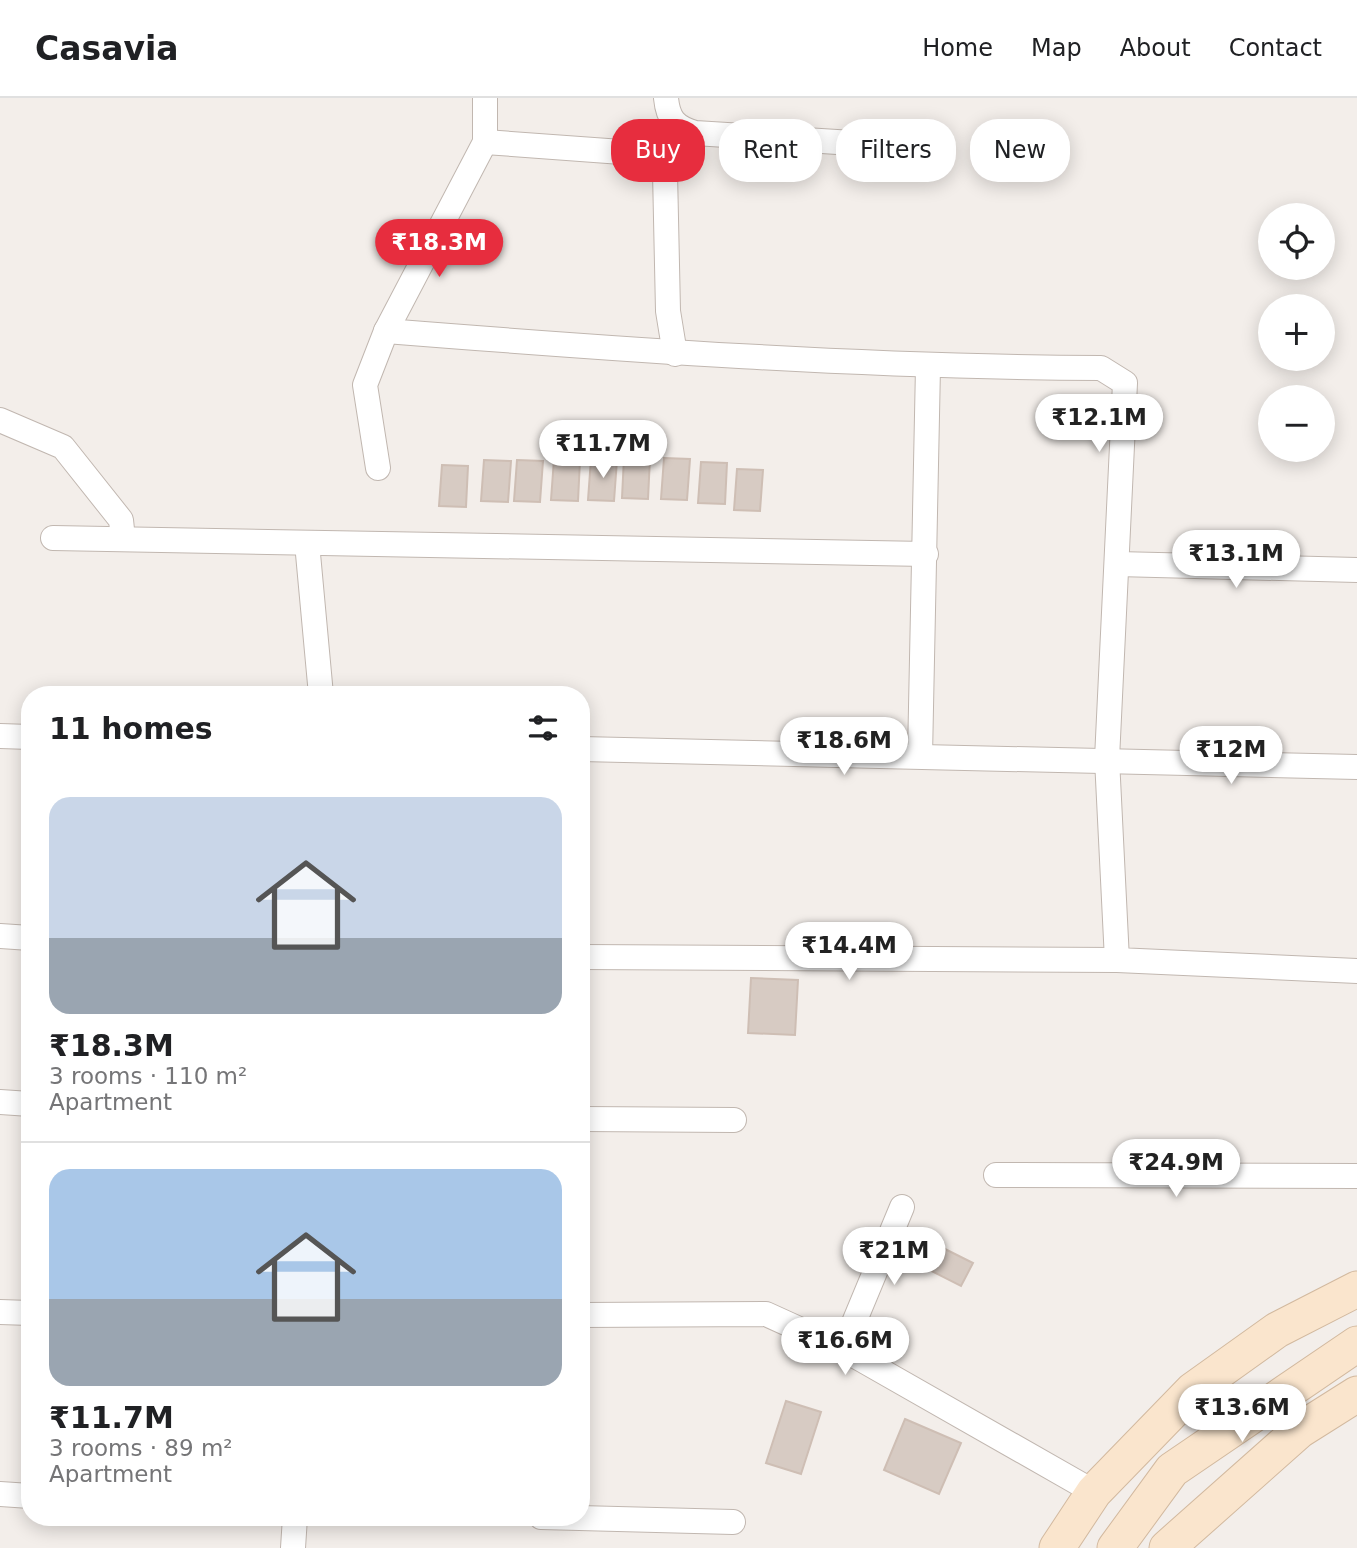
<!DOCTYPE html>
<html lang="en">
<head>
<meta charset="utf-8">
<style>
	:root { --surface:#fff; --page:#f6f6f6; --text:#202124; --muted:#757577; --line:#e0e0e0; --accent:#e72d3e }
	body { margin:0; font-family:"DejaVu Sans",sans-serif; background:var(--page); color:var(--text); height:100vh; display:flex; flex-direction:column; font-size:26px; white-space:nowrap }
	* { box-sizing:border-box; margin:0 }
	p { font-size:23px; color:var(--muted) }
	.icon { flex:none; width:38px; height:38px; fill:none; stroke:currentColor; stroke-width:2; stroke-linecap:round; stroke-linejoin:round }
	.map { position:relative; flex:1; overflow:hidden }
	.details { position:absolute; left:21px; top:588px; width:569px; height:840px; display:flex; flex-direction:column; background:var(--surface); border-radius:28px; box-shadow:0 4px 18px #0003 }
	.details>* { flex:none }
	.top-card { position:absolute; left:611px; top:21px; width:640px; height:63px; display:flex; gap:14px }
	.buttons { position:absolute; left:1258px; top:105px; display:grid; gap:14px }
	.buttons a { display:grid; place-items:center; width:77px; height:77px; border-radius:50%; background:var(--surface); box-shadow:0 4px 18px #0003; font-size:35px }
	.price { position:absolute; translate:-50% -60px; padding:0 16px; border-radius:24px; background:#fff; color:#222; font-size:23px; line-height:46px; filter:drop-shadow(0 2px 4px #0008) }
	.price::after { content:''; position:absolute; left:50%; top:42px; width:21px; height:16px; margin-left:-10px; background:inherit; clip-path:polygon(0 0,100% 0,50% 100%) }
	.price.selected { background:var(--accent); color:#fff }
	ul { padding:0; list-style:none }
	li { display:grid; align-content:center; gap:14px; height:371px; padding:0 28px }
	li+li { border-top:2px solid var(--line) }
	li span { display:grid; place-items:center; height:217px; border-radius:21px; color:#555 }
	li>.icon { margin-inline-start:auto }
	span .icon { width:126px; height:126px; fill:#fffc; stroke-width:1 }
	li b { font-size:30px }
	h2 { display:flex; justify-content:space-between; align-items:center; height:84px; padding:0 28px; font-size:30px }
	.pill { padding:0 24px; border-radius:28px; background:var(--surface); box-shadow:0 4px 18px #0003; font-size:24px; line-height:63px }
	.pill.selected { background:var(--accent); color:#fff }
	header { display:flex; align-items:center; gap:42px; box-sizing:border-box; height:98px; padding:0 35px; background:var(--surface); border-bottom:2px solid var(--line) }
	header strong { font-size:33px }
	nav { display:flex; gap:38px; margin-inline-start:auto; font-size:24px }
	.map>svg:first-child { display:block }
</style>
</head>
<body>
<header>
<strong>Casavia</strong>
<nav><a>Home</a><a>Map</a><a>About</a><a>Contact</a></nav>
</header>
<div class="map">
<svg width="1357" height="1450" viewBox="0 0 1357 1450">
	<rect width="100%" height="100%" fill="#f3eeea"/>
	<g fill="#d7cbc3" stroke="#cebeb4" stroke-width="2">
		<path d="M 624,359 L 650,360 L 648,401 L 622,400 Z"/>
		<path d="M 664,360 L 690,361 L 687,402 L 661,401 Z"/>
		<path d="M 554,361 L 580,362 L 578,403 L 551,402 Z"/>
		<path d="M 591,361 L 617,362 L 614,403 L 588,402 Z"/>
		<path d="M 484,362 L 511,363 L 508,404 L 481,403 Z"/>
		<path d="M 517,362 L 543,363 L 540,404 L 514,403 Z"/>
		<path d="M 701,364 L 727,365 L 725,406 L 698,405 Z"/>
		<path d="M 442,367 L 468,368 L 466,409 L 439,408 Z"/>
		<path d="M 737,371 L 763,372 L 760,413 L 734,412 Z"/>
		<path d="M 751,880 L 798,882 L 795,937 L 748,935 Z"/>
		<path d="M 915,1136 L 973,1165 L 961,1188 L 904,1159 Z"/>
		<path d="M 786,1303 L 821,1314 L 801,1376 L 766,1365 Z"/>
		<path d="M 905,1321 L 961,1345 L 939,1396 L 884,1372 Z"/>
	</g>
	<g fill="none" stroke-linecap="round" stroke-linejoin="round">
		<g stroke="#c1b7b0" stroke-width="26">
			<g id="street">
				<path d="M 666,0 C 668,21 675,29 695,35 L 932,50"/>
				<path d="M 485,44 L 649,56 L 668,64 L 665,74 L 668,213 L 675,256"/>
				<path d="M 386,233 C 625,252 862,269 1101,270 L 1125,285 L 1107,661 L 1117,862 L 1357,873"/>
				<path d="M 0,322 L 63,349 L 121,422 L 123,441"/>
				<path d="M 378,370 L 365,287 L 386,233 L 485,44 L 485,0"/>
				<path d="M 53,440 L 926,456"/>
				<path d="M 307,445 L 321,597"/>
				<path d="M 1117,466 L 1357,472"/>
				<path d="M 0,638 L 30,639"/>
				<path d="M 581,651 L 1357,669"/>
				<path d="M 920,658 L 928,269"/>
				<path d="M 0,838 L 30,840"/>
				<path d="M 581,859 L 1117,862"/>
				<path d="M 0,1004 L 30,1006"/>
				<path d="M 581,1021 L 734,1022"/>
				<path d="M 996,1077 L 1357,1078"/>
				<path d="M 0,1214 L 30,1215"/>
				<path d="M 581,1217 L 766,1216 L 843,1251 L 1094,1394"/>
				<path d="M 843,1251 L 902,1109"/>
				<path d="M 0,1396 L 30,1398"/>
				<path d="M 541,1419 L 733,1424"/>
				<path d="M 293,1450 L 295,1419"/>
			</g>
		</g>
		<g stroke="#d2b99f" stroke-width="37">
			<g id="secondary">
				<path d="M 1057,1450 L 1094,1394 L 1193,1292 L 1277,1232 L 1357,1191"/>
				<path d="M 1115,1450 L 1172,1372 L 1357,1246"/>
				<path d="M 1167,1450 L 1300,1332 L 1357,1296"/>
			</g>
		</g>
		<use href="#street" stroke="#fff" stroke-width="24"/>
		<use href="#secondary" stroke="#fae5cd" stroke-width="35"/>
	</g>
</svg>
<div class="buttons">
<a><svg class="icon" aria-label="locate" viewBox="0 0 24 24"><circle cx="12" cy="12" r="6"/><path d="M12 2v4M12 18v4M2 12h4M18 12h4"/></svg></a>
<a>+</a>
<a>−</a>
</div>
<b class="price selected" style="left:439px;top:181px">₹18.3M</b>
<b class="price" style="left:1099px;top:356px">₹12.1M</b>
<b class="price" style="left:603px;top:382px">₹11.7M</b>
<b class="price" style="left:1236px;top:492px">₹13.1M</b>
<b class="price" style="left:844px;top:679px">₹18.6M</b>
<b class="price" style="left:1231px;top:688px">₹12M</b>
<b class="price" style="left:849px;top:884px">₹14.4M</b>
<b class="price" style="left:1176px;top:1101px">₹24.9M</b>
<b class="price" style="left:894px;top:1189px">₹21M</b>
<b class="price" style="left:845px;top:1279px">₹16.6M</b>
<b class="price" style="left:1242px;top:1346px">₹13.6M</b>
<div class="top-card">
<a class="pill selected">Buy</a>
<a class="pill">Rent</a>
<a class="pill">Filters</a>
<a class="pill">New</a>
</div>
<section class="details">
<h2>11 homes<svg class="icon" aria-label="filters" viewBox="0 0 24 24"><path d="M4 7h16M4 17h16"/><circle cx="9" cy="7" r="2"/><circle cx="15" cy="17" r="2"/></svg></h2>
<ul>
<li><span style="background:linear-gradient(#c9d6e8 65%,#9aa5b1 0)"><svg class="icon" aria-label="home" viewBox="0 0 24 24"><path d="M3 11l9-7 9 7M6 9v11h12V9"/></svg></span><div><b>₹18.3M</b><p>3 rooms · 110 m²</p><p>Apartment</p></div></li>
<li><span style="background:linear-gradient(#a9c7e8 60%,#9aa5b1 0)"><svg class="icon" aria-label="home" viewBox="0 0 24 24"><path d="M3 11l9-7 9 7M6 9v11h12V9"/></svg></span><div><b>₹11.7M</b><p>3 rooms · 89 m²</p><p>Apartment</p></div></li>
</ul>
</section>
</div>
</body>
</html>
